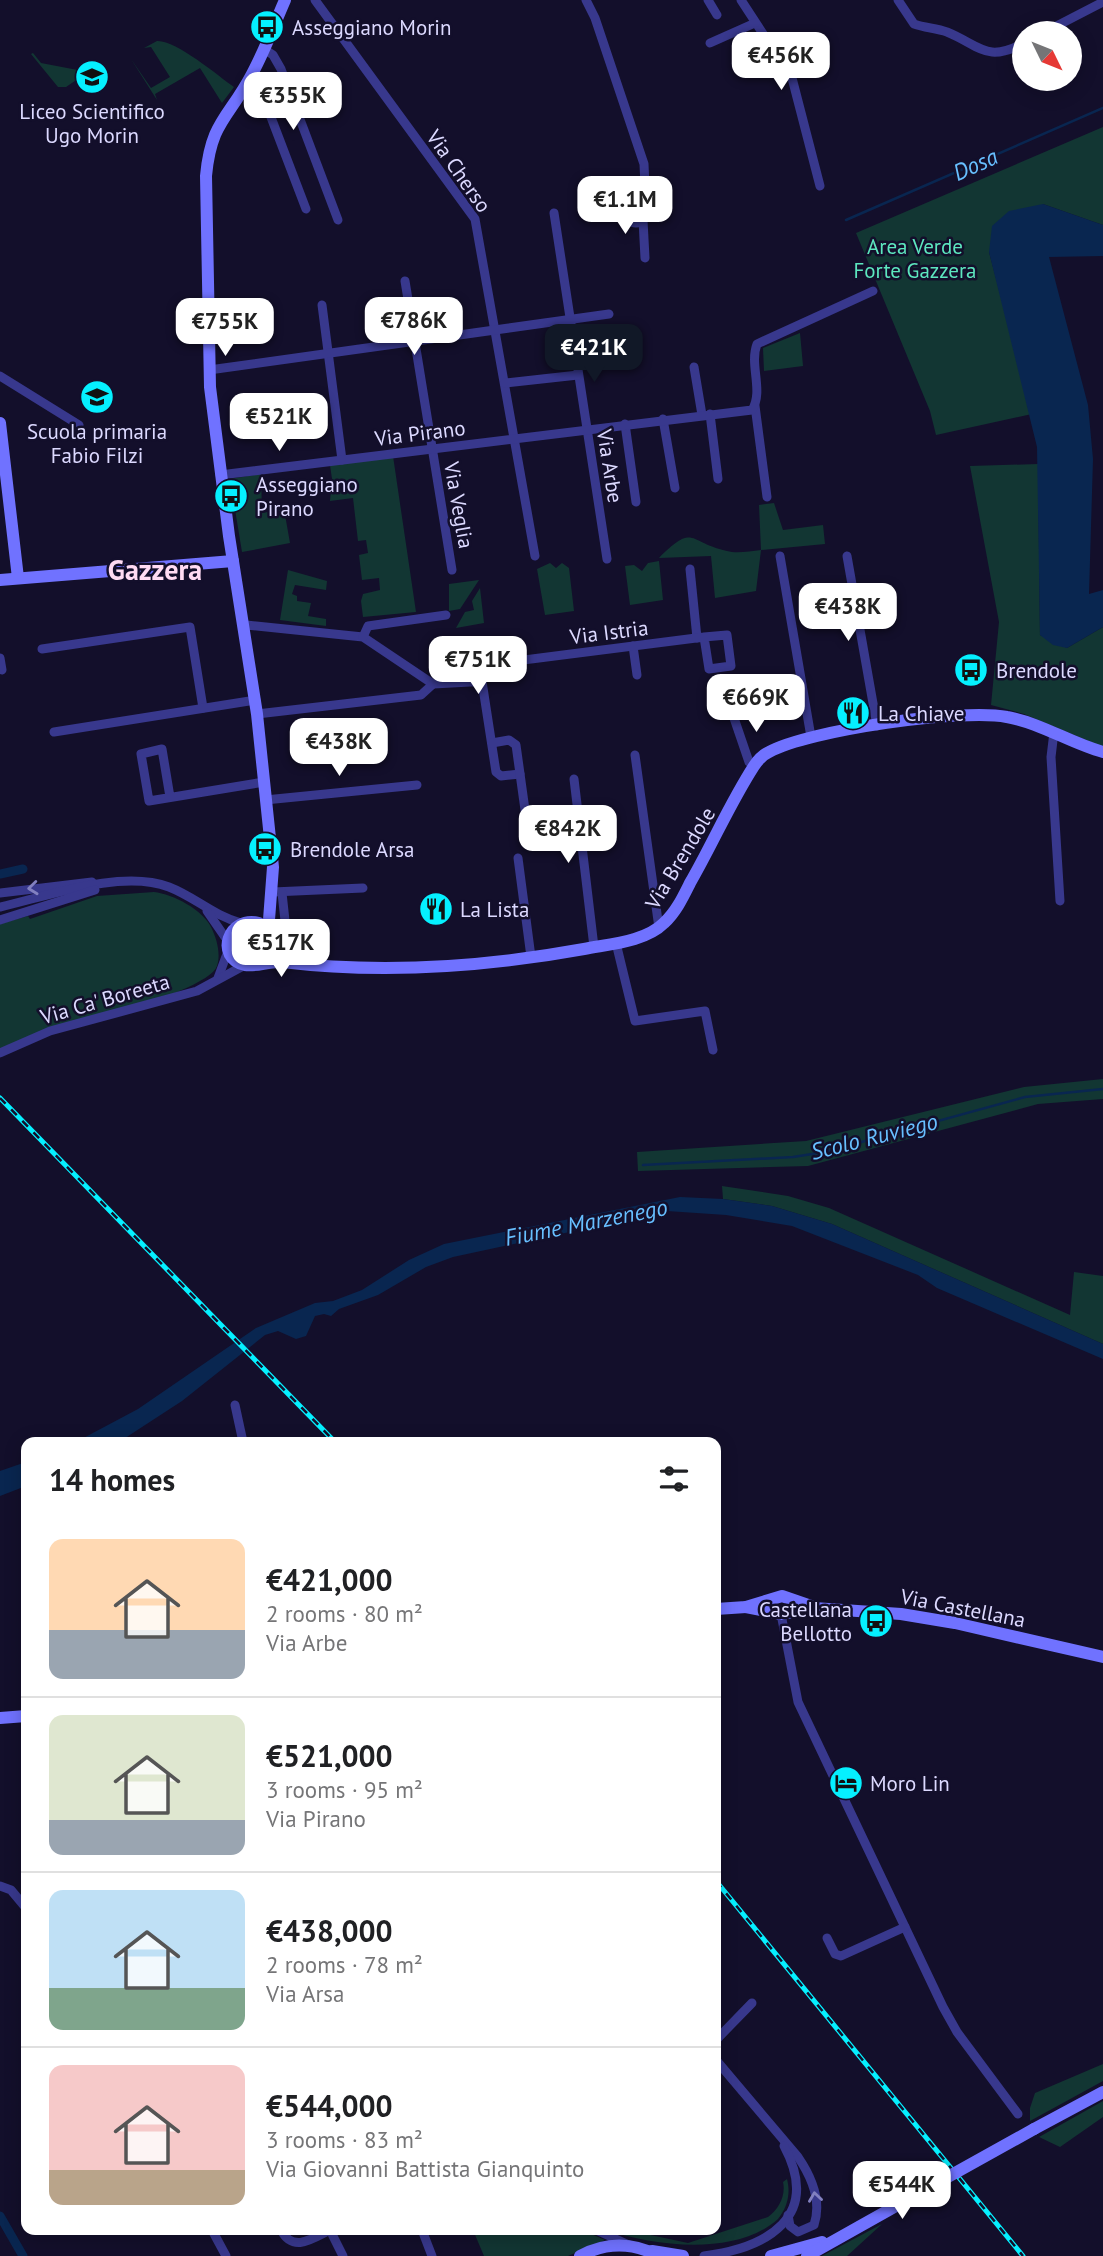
<!DOCTYPE html>
<html lang="en">
<head>
<meta charset="utf-8">
<style>
	:root { --surface:#fff; --page:#f2f2f2; --text:#202124; --muted:#757577; --line:#e0e0e0; --accent:#111827 }
	body { margin:0; font-family:"PT Sans",sans-serif; background:var(--page); color:var(--text); height:100vh; display:flex; flex-direction:column; font-size:26px; white-space:nowrap }
	* { box-sizing:border-box; margin:0 }
	p { font-size:23px; color:var(--muted) }
	.icon { flex:none; width:38px; height:38px; fill:none; stroke:currentColor; stroke-width:2; stroke-linecap:round; stroke-linejoin:round }
	.map { position:relative; flex:1; overflow:hidden }
	.details { position:absolute; left:21px; top:1437px; width:700px; height:798px; display:flex; flex-direction:column; background:var(--surface); border-radius:14px; box-shadow:0 4px 18px #0003 }
	.details>* { flex:none }
	.needle { width:46px; rotate:133deg }
	.tools { position:absolute; left:1012px; top:21px; display:grid; gap:14px }
	.tools a { display:grid; place-items:center; width:70px; height:70px; border-radius:50%; background:var(--surface); box-shadow:0 4px 18px #0003; font-size:35px }
	.price { position:absolute; translate:-50% -60px; padding:0 16px; border-radius:14px; background:#fff; color:#222; font-size:23px; line-height:46px; filter:drop-shadow(0 2px 4px #0008) }
	.price::after { content:''; position:absolute; left:50%; top:42px; width:21px; height:16px; margin-left:-10px; background:inherit; clip-path:polygon(0 0,100% 0,50% 100%) }
	.price.selected { background:var(--accent); color:#fff }
	ul { padding:0; list-style:none }
	li { display:flex; align-items:center; gap:21px; height:175px; padding:0 28px }
	li+li { border-top:2px solid var(--line) }
	li span { display:grid; place-items:center; flex:none; width:196px; height:140px; border-radius:14px; color:#555 }
	li>.icon { margin-inline-start:auto }
	span .icon { width:84px; height:84px; fill:#fffc; stroke-width:1 }
	li b { font-size:30px }
	h2 { display:flex; justify-content:space-between; align-items:center; height:84px; padding:0 28px; font-size:30px }
	.map>svg:first-child { display:block }
</style>
</head>
<body>
<div class="map">
<svg width="1103" height="2256" viewBox="0 0 1103 2256">
	<rect width="100%" height="100%" fill="#130f2b"/>
	<g fill="#123633">
		<path d="M 157,41 C 176,40 217,75 234,87 L 222,103 L 200,68 L 155,94 L 157,100 L 131,59 L 151,88 L 170,77 L 151,47 L 144,48 Z"/>
		<path d="M 33,53 L 41,63 L 88,72 L 66,87 L 58,87 L 31,54 Z"/>
		<path d="M 1103,127 L 1103,225 L 1043,204 L 989,252 L 1032,414 L 936,435 L 930,411 L 856,233 Z"/>
		<path d="M 800,333 L 803,366 L 764,371 L 763,348 Z"/>
		<path d="M 393,456 L 416,612 L 363,617 L 361,601 L 363,594 L 380,590 L 379,578 L 362,580 L 359,555 L 368,553 L 366,540 L 358,541 L 353,498 L 330,501 L 332,479 L 330,465 Z"/>
		<path d="M 1038,464 L 1040,635 L 1067,648 L 1103,627 L 1103,747 L 1024,714 L 991,705 L 999,622 L 970,466 Z"/>
		<path d="M 261,474 L 262,513 L 284,509 L 290,543 L 242,552 L 230,479 Z"/>
		<path d="M 774,503 L 783,530 L 823,525 L 825,544 L 761,550 L 756,591 L 715,598 L 711,556 L 659,558 C 695,522 688,543 727,551 C 737,554 750,551 761,550 L 759,505 Z"/>
		<path d="M 659,561 L 663,600 L 630,605 L 625,566 L 634,565 L 642,571 L 648,563 Z"/>
		<path d="M 550,563 L 556,568 L 562,563 L 569,568 L 574,611 L 545,615 L 537,569 Z"/>
		<path d="M 288,570 L 327,581 L 326,590 L 295,585 L 292,594 L 297,596 L 297,601 L 311,603 L 308,616 L 326,619 L 326,626 L 280,620 Z"/>
		<path d="M 479,580 L 460,609 L 449,611 L 449,584 Z"/>
		<path d="M 480,588 L 484,623 L 456,628 L 465,612 L 474,610 L 472,601 Z"/>
		<path d="M 154,892 C 173,894 203,910 211,927 C 217,939 221,954 217,966 C 209,993 33,1039 0,1049 L 0,924 L 28,916 L 30,919 L 97,896 Z"/>
		<path d="M 1103,1079 L 1103,1099 L 1038,1104 L 808,1166 L 638,1171 L 637,1152 L 806,1141 L 1024,1087 Z"/>
		<path d="M 722,1186 L 788,1196 L 829,1208 L 1070,1315 L 1074,1272 L 1103,1276 L 1103,1344 L 832,1224 L 772,1206 L 723,1199 Z"/>
		<path d="M 1103,2064 L 1103,2081 L 1030,2121 L 1030,2108 L 1035,2093 Z"/>
		<path d="M 1103,2101 L 1103,2117 L 1060,2147 L 1039,2137 Z"/>
		<path d="M 787,2179 C 791,2194 787,2208 778,2219 C 737,2256 657,2247 606,2230 L 627,2230 L 688,2243 L 768,2217 C 779,2209 786,2195 783,2182 Z"/>
		<path d="M 882,2224 L 847,2256 L 822,2256 Z"/>
		<path d="M 473,2230 L 582,2230 L 605,2240 L 568,2256 L 484,2256 Z"/>
	</g>
	<g fill="#092650">
		<path d="M 1043,204 L 1103,225 L 1103,256 L 1049,257 L 1088,405 L 1093,459 L 1089,594 L 1103,590 L 1103,627 L 1067,648 L 1053,645 L 1040,635 L 1037,447 L 989,252 L 992,226 L 1009,211 Z"/>
		<path d="M 680,1197 L 723,1199 L 772,1206 L 832,1224 L 1103,1344 L 1103,1359 L 937,1288 L 918,1275 L 792,1226 L 726,1215 L 667,1211 L 453,1257 L 426,1267 L 378,1295 L 339,1309 L 331,1316 L 324,1314 L 315,1316 L 306,1336 L 296,1339 L 278,1331 L 265,1335 L 182,1401 L 119,1442 L 76,1442 L 138,1409 L 256,1328 L 315,1303 L 333,1301 L 362,1290 L 409,1260 L 444,1244 Z"/>
		<path d="M 26,1462 L 26,1486 L 0,1496 L 0,1471 Z"/>
	</g>
	<g fill="none" stroke-linecap="round" stroke-linejoin="round">
		<g stroke="#092650" stroke-width="2.5">
			<path d="M 846,220 L 1103,108"/>
			<path d="M 643,1165 L 793,1157 L 825,1152 L 1025,1097 L 1103,1089"/>
		</g>
		<g stroke="#092650" stroke-width="9">
			<path d="M 0,874 L 23,869"/>
			<path d="M 0,2216 L 23,2256"/>
		</g>
		<g stroke="#38388d" stroke-width="9">
			<path d="M 315,0 L 475,219 L 535,556"/>
			<path d="M 586,0 L 595,18 L 644,164 L 646,210"/>
			<path d="M 708,0 L 717,15"/>
			<path d="M 741,0 L 792,78 L 820,186"/>
			<path d="M 898,0 L 914,24 C 925,28 936,28 947,32 C 981,46 986,63 1024,43"/>
			<path d="M 1043,33 L 1103,2"/>
			<path d="M 710,43 L 755,23"/>
			<path d="M 264,49 L 273,55 L 281,69 L 338,220"/>
			<path d="M 250,77 L 258,83 L 306,209"/>
			<circle cx="636" cy="213" r="10"/>
			<path d="M 633,203 L 644,178"/>
			<path d="M 554,213 L 607,559"/>
			<path d="M 643,220 L 645,258"/>
			<path d="M 405,281 L 452,570"/>
			<path d="M 322,305 L 342,460"/>
			<path d="M 694,367 L 702,415"/>
			<path d="M 209,370 L 609,314"/>
			<path d="M 0,376 L 79,425"/>
			<path d="M 505,383 L 578,375"/>
			<path d="M 755,406 L 767,497"/>
			<path d="M 710,414 L 718,479"/>
			<path d="M 663,419 L 675,488"/>
			<path d="M 625,424 L 636,502"/>
			<path d="M 220,475 L 752,410 C 764,391 749,365 757,344 L 873,291"/>
			<path d="M 780,556 L 811,737"/>
			<path d="M 847,556 L 877,726"/>
			<path d="M 690,569 L 697,638"/>
			<path d="M 246,625 L 363,637 L 433,684 L 470,682"/>
			<path d="M 363,637 L 368,626 L 446,615"/>
			<path d="M 633,646 L 637,675"/>
			<path d="M 42,649 L 190,627 L 203,708"/>
			<path d="M 0,658 L 2,670"/>
			<circle cx="473" cy="674" r="8"/>
			<path d="M 476,666 L 704,637 L 727,635 L 731,666 L 709,669 L 704,637"/>
			<path d="M 481,675 L 496,772 L 501,776 L 520,774"/>
			<path d="M 257,714 L 421,695 L 433,684"/>
			<path d="M 734,718 L 749,762 L 754,766"/>
			<path d="M 54,732 L 256,700"/>
			<path d="M 1054,732 L 1051,757 L 1060,901"/>
			<path d="M 492,743 L 509,740 L 516,745 L 526,817"/>
			<path d="M 635,755 L 659,928"/>
			<path d="M 574,779 L 594,947"/>
			<path d="M 170,797 L 162,749 L 141,754 L 149,801 L 264,782"/>
			<path d="M 265,800 L 417,785"/>
			<path d="M 518,858 L 531,957"/>
			<path d="M 273,892 L 363,888"/>
			<path d="M 0,893 L 92,882"/>
			<path d="M 282,893 L 287,939"/>
			<path d="M 0,907 C 48,896 122,869 169,887 C 195,897 214,916 241,923"/>
			<path d="M 207,911 L 227,940"/>
			<path d="M 0,920 L 95,890"/>
			<path d="M 616,943 L 635,1021 L 705,1011 L 713,1050"/>
			<path d="M 218,978 L 228,951"/>
			<path d="M 0,1053 L 50,1031 L 197,991 L 245,965"/>
			<path d="M 235,1405 L 243,1442"/>
			<path d="M 781,1614 L 798,1702 L 943,2007 L 957,2032 L 1018,2114"/>
			<path d="M 0,1886 L 11,1890 L 26,1908"/>
			<path d="M 827,1938 L 835,1954 L 841,1956 L 905,1927"/>
			<path d="M 716,2040 L 752,2003"/>
			<path d="M 716,2060 L 798,2157 C 811,2176 822,2201 814,2225 L 798,2232 L 790,2226 L 788,2215"/>
			<path d="M 212,2230 L 226,2256"/>
			<path d="M 281,2230 C 293,2253 312,2239 330,2230"/>
			<path d="M 330,2230 L 343,2256"/>
			<path d="M 422,2230 L 432,2256"/>
			<path d="M 596,2230 L 629,2245"/>
			<path d="M 704,2256 C 767,2248 822,2217 784,2146"/>
		</g>
		<g stroke="#7072ff" stroke-width="12">
			<path d="M 0,423 L 18,578"/>
			<path d="M 0,580 L 233,561"/>
			<path d="M 268,933 L 273,867 L 257,714 L 229,536 L 210,387 L 206,176 C 211,121 229,118 252,74 C 265,50 274,25 285,0"/>
			<path d="M 260,963 L 271,949 L 268,933 L 259,923 C 228,915 214,958 245,965 C 256,967 269,961 282,962 C 382,974 485,967 584,949 C 609,944 645,942 664,923 C 676,912 683,897 690,883 C 712,845 730,803 754,766 C 758,760 762,755 769,752 C 809,730 963,708 1007,717 C 1041,723 1070,743 1103,752"/>
			<path d="M 746,1607 L 781,1614 L 814,1608 L 901,1614 L 955,1623 L 1103,1657"/>
			<path d="M 716,1609 L 746,1607 L 782,1596 L 811,1606"/>
			<path d="M 0,1718 L 26,1716"/>
			<path d="M 1034,2129 L 1103,2092"/>
			<path d="M 652,2251 L 683,2256"/>
			<path d="M 580,2256 C 606,2242 632,2242 659,2256"/>
			<path d="M 771,2256 L 822,2242"/>
			<path d="M 807,2256 L 928,2188"/>
		</g>
		<g stroke="#05f0ff" stroke-width="5">
			<g id="rail">
				<path d="M 0,1098 L 335,1442"/>
				<path d="M 716,1881 L 1023,2256"/>
			</g>
		</g>
		<use href="#rail" stroke="#130f2b" stroke-width="2.5" stroke-dasharray="8" stroke-linecap="butt"/>
		<path stroke="#7072ff" stroke-width="12" d="M 928,2188 L 1034,2129"/>
	</g>
	<defs><path id="oneway-chevron" d="M-2-3.5L2.5 0L-2 3.5" fill="none" stroke-width="1.6" stroke-linecap="round" stroke-linejoin="round" transform="scale(1.75)"/></defs>
	<g stroke="#8280c0">
		<use href="#oneway-chevron" transform="translate(33 888) rotate(174)"/>
		<use href="#oneway-chevron" transform="translate(815 2197) rotate(-98)"/>
	</g>
	<defs>
		<g id="bus-disc" transform="scale(1.75)"><circle r="9.5" fill="#05f0ff" stroke="#130f2b"/><path d="M-5-6H5V4H4V6H2V4H-2V6H-4V4H-5ZM-3.5-4V0h7V-4ZM-3.5 1.2v1.5H-2V1.2ZM2 1.2v1.5H3.5V1.2Z" fill="#111"/></g>
		<g id="school-disc" transform="scale(1.75)"><circle r="9.5" fill="#05f0ff" stroke="#130f2b"/><path d="M0-5L7-2L0 1L-7-2ZM-4 1L0 2.5L4 1V4Q0 6-4 4Z" fill="#111"/></g>
		<g id="restaurant-disc" transform="scale(1.75)"><circle r="9.5" fill="#05f0ff" stroke="#130f2b"/><path d="M-5-6h1v4h1v-4h1v4h1v-4h1v5L-1.5 .5V6h-2V.5L-5-1ZM5-6V6H3V1.5H1.5Q1.5-4 5-6Z" fill="#111"/></g>
		<g id="hotel-disc" transform="scale(1.75)"><circle r="9.5" fill="#05f0ff" stroke="#130f2b"/><path d="M-6-4.5h1.5V1H6V5H4.5V3h-9V5H-6ZM-4 0a1.8 1.8 0 1 1 3.6 0ZM.5 0V-2.5h3Q6-2.5 6 0Z" fill="#111"/></g>
	</defs>
	<g fill-rule="evenodd">
		<use href="#bus-disc" x="267" y="27"/>
		<use href="#school-disc" x="92" y="77"/>
		<use href="#school-disc" x="97" y="397"/>
		<use href="#bus-disc" x="231" y="496"/>
		<use href="#bus-disc" x="971" y="670"/>
		<use href="#restaurant-disc" x="853" y="713"/>
		<use href="#bus-disc" x="265" y="849"/>
		<use href="#restaurant-disc" x="436" y="909"/>
		<use href="#bus-disc" x="876" y="1621"/>
		<use href="#hotel-disc" x="846" y="1783"/>
	</g>
	<g text-anchor="middle" dominant-baseline="central" stroke-width="5" stroke-linejoin="round" paint-order="stroke">
		<g font-size="21" fill="#dcd9ff" stroke="#130f2b" text-anchor="start">
			<text x="292" y="27">Asseggiano Morin</text>
			<text x="92" y="111" text-anchor="middle">Liceo Scientifico<tspan x="92" dy="24">Ugo Morin</tspan></text>
			<text x="97" y="431" text-anchor="middle">Scuola primaria<tspan x="97" dy="24">Fabio Filzi</tspan></text>
			<text x="256" y="484">Asseggiano<tspan x="256" dy="24">Pirano</tspan></text>
			<text x="996" y="670">Brendole</text>
			<text x="878" y="713">La Chiave</text>
			<text x="290" y="849">Brendole Arsa</text>
			<text x="460" y="909">La Lista</text>
			<text x="852" y="1609" text-anchor="end">Castellana<tspan x="852" dy="24">Bellotto</tspan></text>
			<text x="870" y="1783">Moro Lin</text>
		</g>
		<g font-size="21" fill="#dcd9ff" stroke="#130f2b">
			<text transform="translate(459 171) rotate(55)">Via Cherso</text>
			<text transform="translate(420 433) rotate(-7)">Via Pirano</text>
			<text transform="translate(610 466) rotate(81)">Via Arbe</text>
			<text transform="translate(459 505) rotate(80)">Via Veglia</text>
			<text transform="translate(609 632) rotate(-7)">Via Istria</text>
			<text transform="translate(680 858) rotate(-59)">Via Brendole</text>
			<text transform="translate(105 999) rotate(-16)">Via Ca' Boreeta</text>
			<text transform="translate(963 1608) rotate(11)">Via Castellana</text>
		</g>
		<g font-size="21" fill="#5de7bf" stroke="#130f2b">
			<text x="915" y="246">Area Verde<tspan x="915" dy="24">Forte Gazzera</tspan></text>
		</g>
		<g font-size="23" font-style="italic" fill="#67bfff" stroke="#130f2b">
			<text transform="translate(975 164) rotate(-24)">Dosa</text>
			<text transform="translate(874 1136) rotate(-14)">Scolo Ruviego</text>
			<text transform="translate(586 1222) rotate(-11)">Fiume Marzenego</text>
		</g>
		<g font-size="28" font-weight="bold" fill="#ffdbf3" stroke="#130f2b">
			<text x="155" y="569">Gazzera</text>
		</g>
	</g>
</svg>
<div class="tools">
<a><svg class="needle" viewBox="-14 -14 28 28"><path d="M0-13l5 13h-10z" fill="#e53935"/><path d="M0 13l5-13h-10z" fill="#757577"/></svg></a>
</div>
<b class="price" style="left:781px;top:92px">€456K</b>
<b class="price" style="left:293px;top:132px">€355K</b>
<b class="price" style="left:625px;top:236px">€1.1M</b>
<b class="price" style="left:414px;top:357px">€786K</b>
<b class="price" style="left:225px;top:358px">€755K</b>
<b class="price selected" style="left:594px;top:384px">€421K</b>
<b class="price" style="left:279px;top:453px">€521K</b>
<b class="price" style="left:848px;top:643px">€438K</b>
<b class="price" style="left:478px;top:696px">€751K</b>
<b class="price" style="left:756px;top:734px">€669K</b>
<b class="price" style="left:339px;top:778px">€438K</b>
<b class="price" style="left:568px;top:865px">€842K</b>
<b class="price" style="left:281px;top:979px">€517K</b>
<b class="price" style="left:902px;top:2221px">€544K</b>
<section class="details">
<h2>14 homes<svg class="icon" aria-label="filters" viewBox="0 0 24 24"><path d="M4 7h16M4 17h16"/><circle cx="9" cy="7" r="2"/><circle cx="15" cy="17" r="2"/></svg></h2>
<ul>
<li><span style="background:linear-gradient(#ffd9b3 65%,#9aa5b1 0)"><svg class="icon" aria-label="home" viewBox="0 0 24 24"><path d="M3 11l9-7 9 7M6 9v11h12V9"/></svg></span><div><b>€421,000</b><p>2 rooms · 80 m²</p><p>Via Arbe</p></div></li>
<li><span style="background:linear-gradient(#dfe7d0 75%,#9aa5b1 0)"><svg class="icon" aria-label="home" viewBox="0 0 24 24"><path d="M3 11l9-7 9 7M6 9v11h12V9"/></svg></span><div><b>€521,000</b><p>3 rooms · 95 m²</p><p>Via Pirano</p></div></li>
<li><span style="background:linear-gradient(#bfe0f5 70%,#7fa58c 0)"><svg class="icon" aria-label="home" viewBox="0 0 24 24"><path d="M3 11l9-7 9 7M6 9v11h12V9"/></svg></span><div><b>€438,000</b><p>2 rooms · 78 m²</p><p>Via Arsa</p></div></li>
<li><span style="background:linear-gradient(#f6c9c9 75%,#b9a48a 0)"><svg class="icon" aria-label="home" viewBox="0 0 24 24"><path d="M3 11l9-7 9 7M6 9v11h12V9"/></svg></span><div><b>€544,000</b><p>3 rooms · 83 m²</p><p>Via Giovanni Battista Gianquinto</p></div></li>
</ul>
</section>
</div>
</body>
</html>
